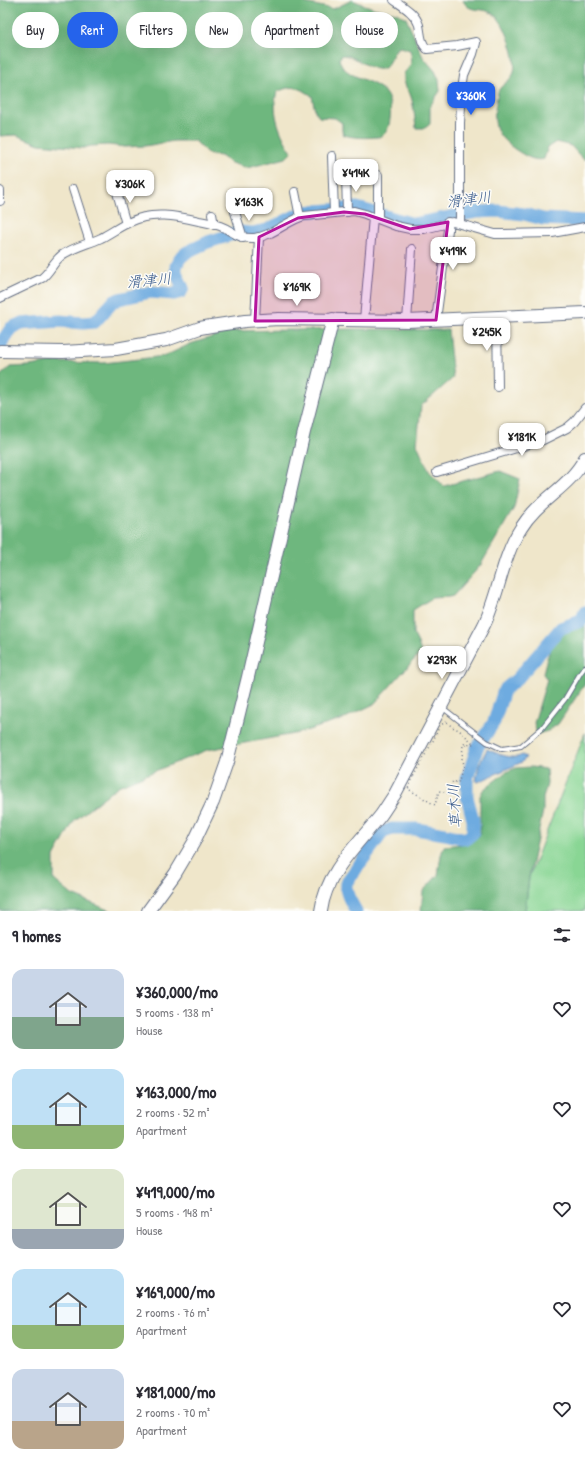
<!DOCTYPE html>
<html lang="en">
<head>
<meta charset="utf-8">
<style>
	:root { --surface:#fff; --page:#f7f7f7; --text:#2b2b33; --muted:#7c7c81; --accent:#2563eb }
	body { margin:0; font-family:"Patrick Hand","Klee One",sans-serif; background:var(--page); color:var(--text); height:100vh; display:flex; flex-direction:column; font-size:15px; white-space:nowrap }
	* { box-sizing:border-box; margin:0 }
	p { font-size:13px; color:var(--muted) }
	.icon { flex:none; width:22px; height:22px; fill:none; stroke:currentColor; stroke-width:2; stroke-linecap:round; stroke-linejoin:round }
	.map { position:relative; height:911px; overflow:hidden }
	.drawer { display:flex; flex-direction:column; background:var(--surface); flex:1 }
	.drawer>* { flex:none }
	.banner { position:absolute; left:12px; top:12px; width:561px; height:36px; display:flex; gap:8px }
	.price { position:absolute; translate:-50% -34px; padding:0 9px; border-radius:8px; background:#fff; color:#222; font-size:13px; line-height:26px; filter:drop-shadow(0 1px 2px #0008) }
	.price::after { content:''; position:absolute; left:50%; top:24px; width:12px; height:9px; margin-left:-6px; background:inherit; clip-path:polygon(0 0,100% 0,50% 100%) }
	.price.selected { background:var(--accent); color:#fff }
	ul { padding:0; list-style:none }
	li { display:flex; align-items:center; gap:12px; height:100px; padding:0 12px }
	li span { display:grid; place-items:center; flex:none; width:112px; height:80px; border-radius:12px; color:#555 }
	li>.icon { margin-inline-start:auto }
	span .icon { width:48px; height:48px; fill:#fffc; stroke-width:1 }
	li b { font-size:17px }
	h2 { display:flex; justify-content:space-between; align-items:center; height:48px; padding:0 12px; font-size:17px }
	.chip { padding:0 14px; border-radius:18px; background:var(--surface); box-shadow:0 4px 16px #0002; font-size:14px; line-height:36px }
	.chip.selected { background:var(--accent); color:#fff }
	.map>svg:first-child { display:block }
</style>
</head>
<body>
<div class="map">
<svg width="585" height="911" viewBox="0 0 585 911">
	<rect width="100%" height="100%" fill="#fdfcf7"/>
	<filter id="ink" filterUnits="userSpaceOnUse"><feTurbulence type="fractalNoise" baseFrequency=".025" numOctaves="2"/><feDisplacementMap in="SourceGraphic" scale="8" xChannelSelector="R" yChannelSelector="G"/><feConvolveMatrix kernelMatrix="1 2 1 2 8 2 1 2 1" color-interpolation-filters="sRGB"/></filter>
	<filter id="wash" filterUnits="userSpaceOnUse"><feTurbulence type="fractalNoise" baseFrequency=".012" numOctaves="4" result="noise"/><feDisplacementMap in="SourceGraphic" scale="16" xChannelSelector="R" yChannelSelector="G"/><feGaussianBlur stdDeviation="0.9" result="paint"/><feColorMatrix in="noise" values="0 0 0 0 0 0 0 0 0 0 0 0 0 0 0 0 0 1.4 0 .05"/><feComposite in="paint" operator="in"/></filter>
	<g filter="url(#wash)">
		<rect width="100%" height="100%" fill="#efe6ca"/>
		<path fill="#89d694" stroke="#528279" d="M 585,733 L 585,911 L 525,911 L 529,877 Z"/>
		<g fill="#6eb77e" stroke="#44736e">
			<path d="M 0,0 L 303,0 L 305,3 L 333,9 L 352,0 L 373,8 L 397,13 L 406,18 L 423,57 L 435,71 L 439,80 L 440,91 L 430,106 L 430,124 L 425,128 L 416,128 C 415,119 414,109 412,100 C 409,88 403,88 404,73 C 412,65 413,61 410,50 L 400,47 L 396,49 L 386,67 C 374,76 357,55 342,55 L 339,59 C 348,89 400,71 389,125 C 387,131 384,137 377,137 C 366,138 355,138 344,135 L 342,131 L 342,123 L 335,118 L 319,117 L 315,111 L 312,96 C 298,86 292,85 277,92 C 271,112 280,135 292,152 L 286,158 L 247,168 L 231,163 L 221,156 L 208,154 L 195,141 L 174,141 L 145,146 L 125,147 L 108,145 L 91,146 L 83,148 L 39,144 L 16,135 L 0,136 Z"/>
			<path d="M 463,0 L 585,0 L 585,160 L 582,158 L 571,146 L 556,142 L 548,147 L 544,159 C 534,162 524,155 516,150 C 497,137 492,126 496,103 C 497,99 497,92 500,88 C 505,83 512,79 514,72 C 516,62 513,51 510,42 C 506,31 500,14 487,11 C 478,8 468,12 463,0 Z"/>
			<path d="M 352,329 L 448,330 L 453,378 L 421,406 L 417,444 L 429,471 L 444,486 L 500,471 L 520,479 L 514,508 L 480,566 L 453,596 L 449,597 L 432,598 L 413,610 L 413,633 L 418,643 L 421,652 L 374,704 L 341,720 L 299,733 L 207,750 L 118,786 L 74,821 L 54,857 L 54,880 L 72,895 L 111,911 L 0,911 L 0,376 L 10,367 L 29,366 L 56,362 L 104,363 L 165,356 L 190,344 L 231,331 Z"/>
			<path d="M 585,622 L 585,684 L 558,724 L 548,731 L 537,734 L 534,723 L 547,679 L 543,674 C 545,662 552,642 559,633 C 564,627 578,624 585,622 Z"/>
			<path d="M 531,767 L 546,769 L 547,784 L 543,798 L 543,811 L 529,877 L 525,911 L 421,911 L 423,891 L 438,875 L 441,855 L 444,846 L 463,844 L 480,835 L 480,796 L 483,790 L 506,772 L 516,768 Z"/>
		</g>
		<path fill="#6eabe0" stroke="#446d9f" d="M 487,749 C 496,753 513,761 522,755 L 526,757 L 522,762 L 478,782 L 476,781 L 479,765 Z"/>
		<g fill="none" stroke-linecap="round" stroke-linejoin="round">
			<g stroke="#6eabe0" stroke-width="13">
				<path d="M 0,351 L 2,342 L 11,328 L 20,324 L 60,321 L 83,323 L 95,322 L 113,302 L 119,299 L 151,292 L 174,294 L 181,292 L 183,288 L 176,272 L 176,266 L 180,258 L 187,252 L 208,242 L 240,232 L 252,233 L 267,230 L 303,212 L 357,208 L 414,224 L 476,212 L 498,211 L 524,214 L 543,219 L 585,221"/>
				<path d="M 356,911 C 351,902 345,893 346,883 L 383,832 L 392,829 L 416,829 L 445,834 L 466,839 L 473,833 L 473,820 L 467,797 L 467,779 L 477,748 L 494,722 L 504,690 L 517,679 L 561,628 L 581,621 L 585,612"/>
			</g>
		</g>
	</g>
	<g filter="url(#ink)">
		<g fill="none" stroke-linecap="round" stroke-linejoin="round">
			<g stroke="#656f84" stroke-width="6">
				<path id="lane" d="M 443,708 L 487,742 L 502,749 L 521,746 L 542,728 L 565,699 L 581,672 L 585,667"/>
			</g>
			<g stroke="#656f84" stroke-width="10">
				<g id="street">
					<path d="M 394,0 C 404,7 415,13 419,25 C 421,34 420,42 427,49 L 457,46 L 476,42 L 476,43 L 473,54 L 464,75 L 462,89 L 460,123 L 460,223"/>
					<path d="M 332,156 L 334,213"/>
					<path d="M 346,175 L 347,212"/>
					<path d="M 73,189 L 90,242"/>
					<path d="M 116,189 L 126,224"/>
					<path d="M 0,191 L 0,201"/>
					<path d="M 295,192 L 300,217"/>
					<path d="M 235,212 L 243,238"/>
					<path d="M 212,214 L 214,225"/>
					<path d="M 378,219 L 378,175"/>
					<path d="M 0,298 L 42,278 C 50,272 53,262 62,255 C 74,247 88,244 101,238 C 111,233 120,226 130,222 C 151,211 177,216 199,221 C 206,222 213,224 220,226 C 234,231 236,239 254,238 C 273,236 286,221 304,216 L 354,211 L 365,214 L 396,226 L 410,229 L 424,229 L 453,222 L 495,234 L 502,234 L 552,233 L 585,227"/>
					<path d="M 497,317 L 498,387"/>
					<path d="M 364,320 L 373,217"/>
					<path d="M 436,320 L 448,230 L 448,222"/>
					<path d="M 255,321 L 259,237"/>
					<path d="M 407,321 L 412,249"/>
					<path d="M 437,472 L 543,440 L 567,428 L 574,422 L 585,408"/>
				</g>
			</g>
			<g stroke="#656f84" stroke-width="14">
				<g id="secondary">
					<path d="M 0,351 L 63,352 L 116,349 L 166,340 L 200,328 L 211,326 L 245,321 L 279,319 L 407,321 L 585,313"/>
					<path d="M 148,911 L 175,874 L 194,842 L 213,802 L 227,762 L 248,677 L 304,432 L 333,319"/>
					<path d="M 321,911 C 326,872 358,844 381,815 C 386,808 390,801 395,794 L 484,625 C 499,594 502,557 521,528 C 538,500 570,487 585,458"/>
				</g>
			</g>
			<path stroke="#656f84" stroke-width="1.5" stroke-dasharray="1 3" stroke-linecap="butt" d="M 447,722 L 452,727 L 459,730 L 474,744 L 470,744 L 466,746 L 466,743 L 463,744 L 462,760 L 463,766 L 458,783 L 453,781 L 448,793 L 439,791 L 435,805 L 408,789 L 413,778 L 410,766 L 413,777 L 433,741 L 440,725 Z"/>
			<use href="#lane" stroke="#fff" stroke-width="4"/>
			<use href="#street" stroke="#fff" stroke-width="8"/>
			<use href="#secondary" stroke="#fff" stroke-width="12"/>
		</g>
	</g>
	<path fill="#b5179e" fill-opacity="0.2" stroke="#b5179e" stroke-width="3" stroke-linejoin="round" d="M 344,212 L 365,214 L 410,229 L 448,222 L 436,320 L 255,321 L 259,237 L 298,218 Z"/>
	<g text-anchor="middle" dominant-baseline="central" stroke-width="3" stroke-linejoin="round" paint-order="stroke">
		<g font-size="15" font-style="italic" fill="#385a8c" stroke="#fdfcf7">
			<text transform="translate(469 199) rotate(-7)">滑津川</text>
			<text transform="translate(149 280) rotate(-6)">滑津川</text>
			<text transform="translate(454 806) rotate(-94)">草木川</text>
		</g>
	</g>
</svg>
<b class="price selected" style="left:471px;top:116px">¥360K</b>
<b class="price" style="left:356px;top:193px">¥414K</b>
<b class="price" style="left:130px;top:204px">¥306K</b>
<b class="price" style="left:249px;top:222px">¥163K</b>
<b class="price" style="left:453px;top:271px">¥419K</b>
<b class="price" style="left:297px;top:307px">¥169K</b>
<b class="price" style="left:487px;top:352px">¥245K</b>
<b class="price" style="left:522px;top:457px">¥181K</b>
<b class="price" style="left:442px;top:680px">¥293K</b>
<div class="banner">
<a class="chip">Buy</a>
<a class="chip selected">Rent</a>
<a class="chip">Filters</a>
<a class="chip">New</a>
<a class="chip">Apartment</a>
<a class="chip">House</a>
</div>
</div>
<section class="drawer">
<h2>9 homes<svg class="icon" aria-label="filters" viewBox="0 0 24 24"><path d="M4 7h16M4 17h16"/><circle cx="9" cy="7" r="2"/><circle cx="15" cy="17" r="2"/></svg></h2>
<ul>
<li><span style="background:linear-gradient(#c9d6e8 60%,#7fa58c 0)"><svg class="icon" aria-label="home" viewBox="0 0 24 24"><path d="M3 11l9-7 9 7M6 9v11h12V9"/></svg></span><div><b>¥360,000/mo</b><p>5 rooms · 138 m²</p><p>House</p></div><svg class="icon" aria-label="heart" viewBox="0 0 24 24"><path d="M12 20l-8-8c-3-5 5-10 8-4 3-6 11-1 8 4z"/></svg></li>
<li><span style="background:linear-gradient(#bfe0f5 70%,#8fb573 0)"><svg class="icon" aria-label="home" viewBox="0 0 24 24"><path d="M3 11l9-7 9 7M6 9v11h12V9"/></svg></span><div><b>¥163,000/mo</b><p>2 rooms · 52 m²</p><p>Apartment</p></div><svg class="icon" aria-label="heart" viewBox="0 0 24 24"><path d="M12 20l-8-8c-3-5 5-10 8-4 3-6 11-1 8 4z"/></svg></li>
<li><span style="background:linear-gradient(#dfe7d0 75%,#9aa5b1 0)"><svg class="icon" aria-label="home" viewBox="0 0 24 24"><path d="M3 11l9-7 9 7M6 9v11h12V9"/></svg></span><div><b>¥419,000/mo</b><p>5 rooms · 148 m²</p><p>House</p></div><svg class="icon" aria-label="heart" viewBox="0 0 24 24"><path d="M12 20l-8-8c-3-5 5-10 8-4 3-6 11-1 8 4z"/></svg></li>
<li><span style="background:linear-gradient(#bfe0f5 70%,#8fb573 0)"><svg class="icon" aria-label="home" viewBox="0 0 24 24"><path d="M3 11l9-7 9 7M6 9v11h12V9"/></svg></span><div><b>¥169,000/mo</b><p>2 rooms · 76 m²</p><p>Apartment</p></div><svg class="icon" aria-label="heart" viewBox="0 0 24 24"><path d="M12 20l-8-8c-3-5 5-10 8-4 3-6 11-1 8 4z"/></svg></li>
<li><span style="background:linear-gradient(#c9d6e8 65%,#b9a48a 0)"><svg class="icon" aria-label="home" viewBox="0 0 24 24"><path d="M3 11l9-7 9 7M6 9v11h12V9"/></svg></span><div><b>¥181,000/mo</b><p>2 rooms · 70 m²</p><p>Apartment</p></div><svg class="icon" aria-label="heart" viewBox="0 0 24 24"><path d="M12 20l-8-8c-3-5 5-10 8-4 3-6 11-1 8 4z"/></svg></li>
</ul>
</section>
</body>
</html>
